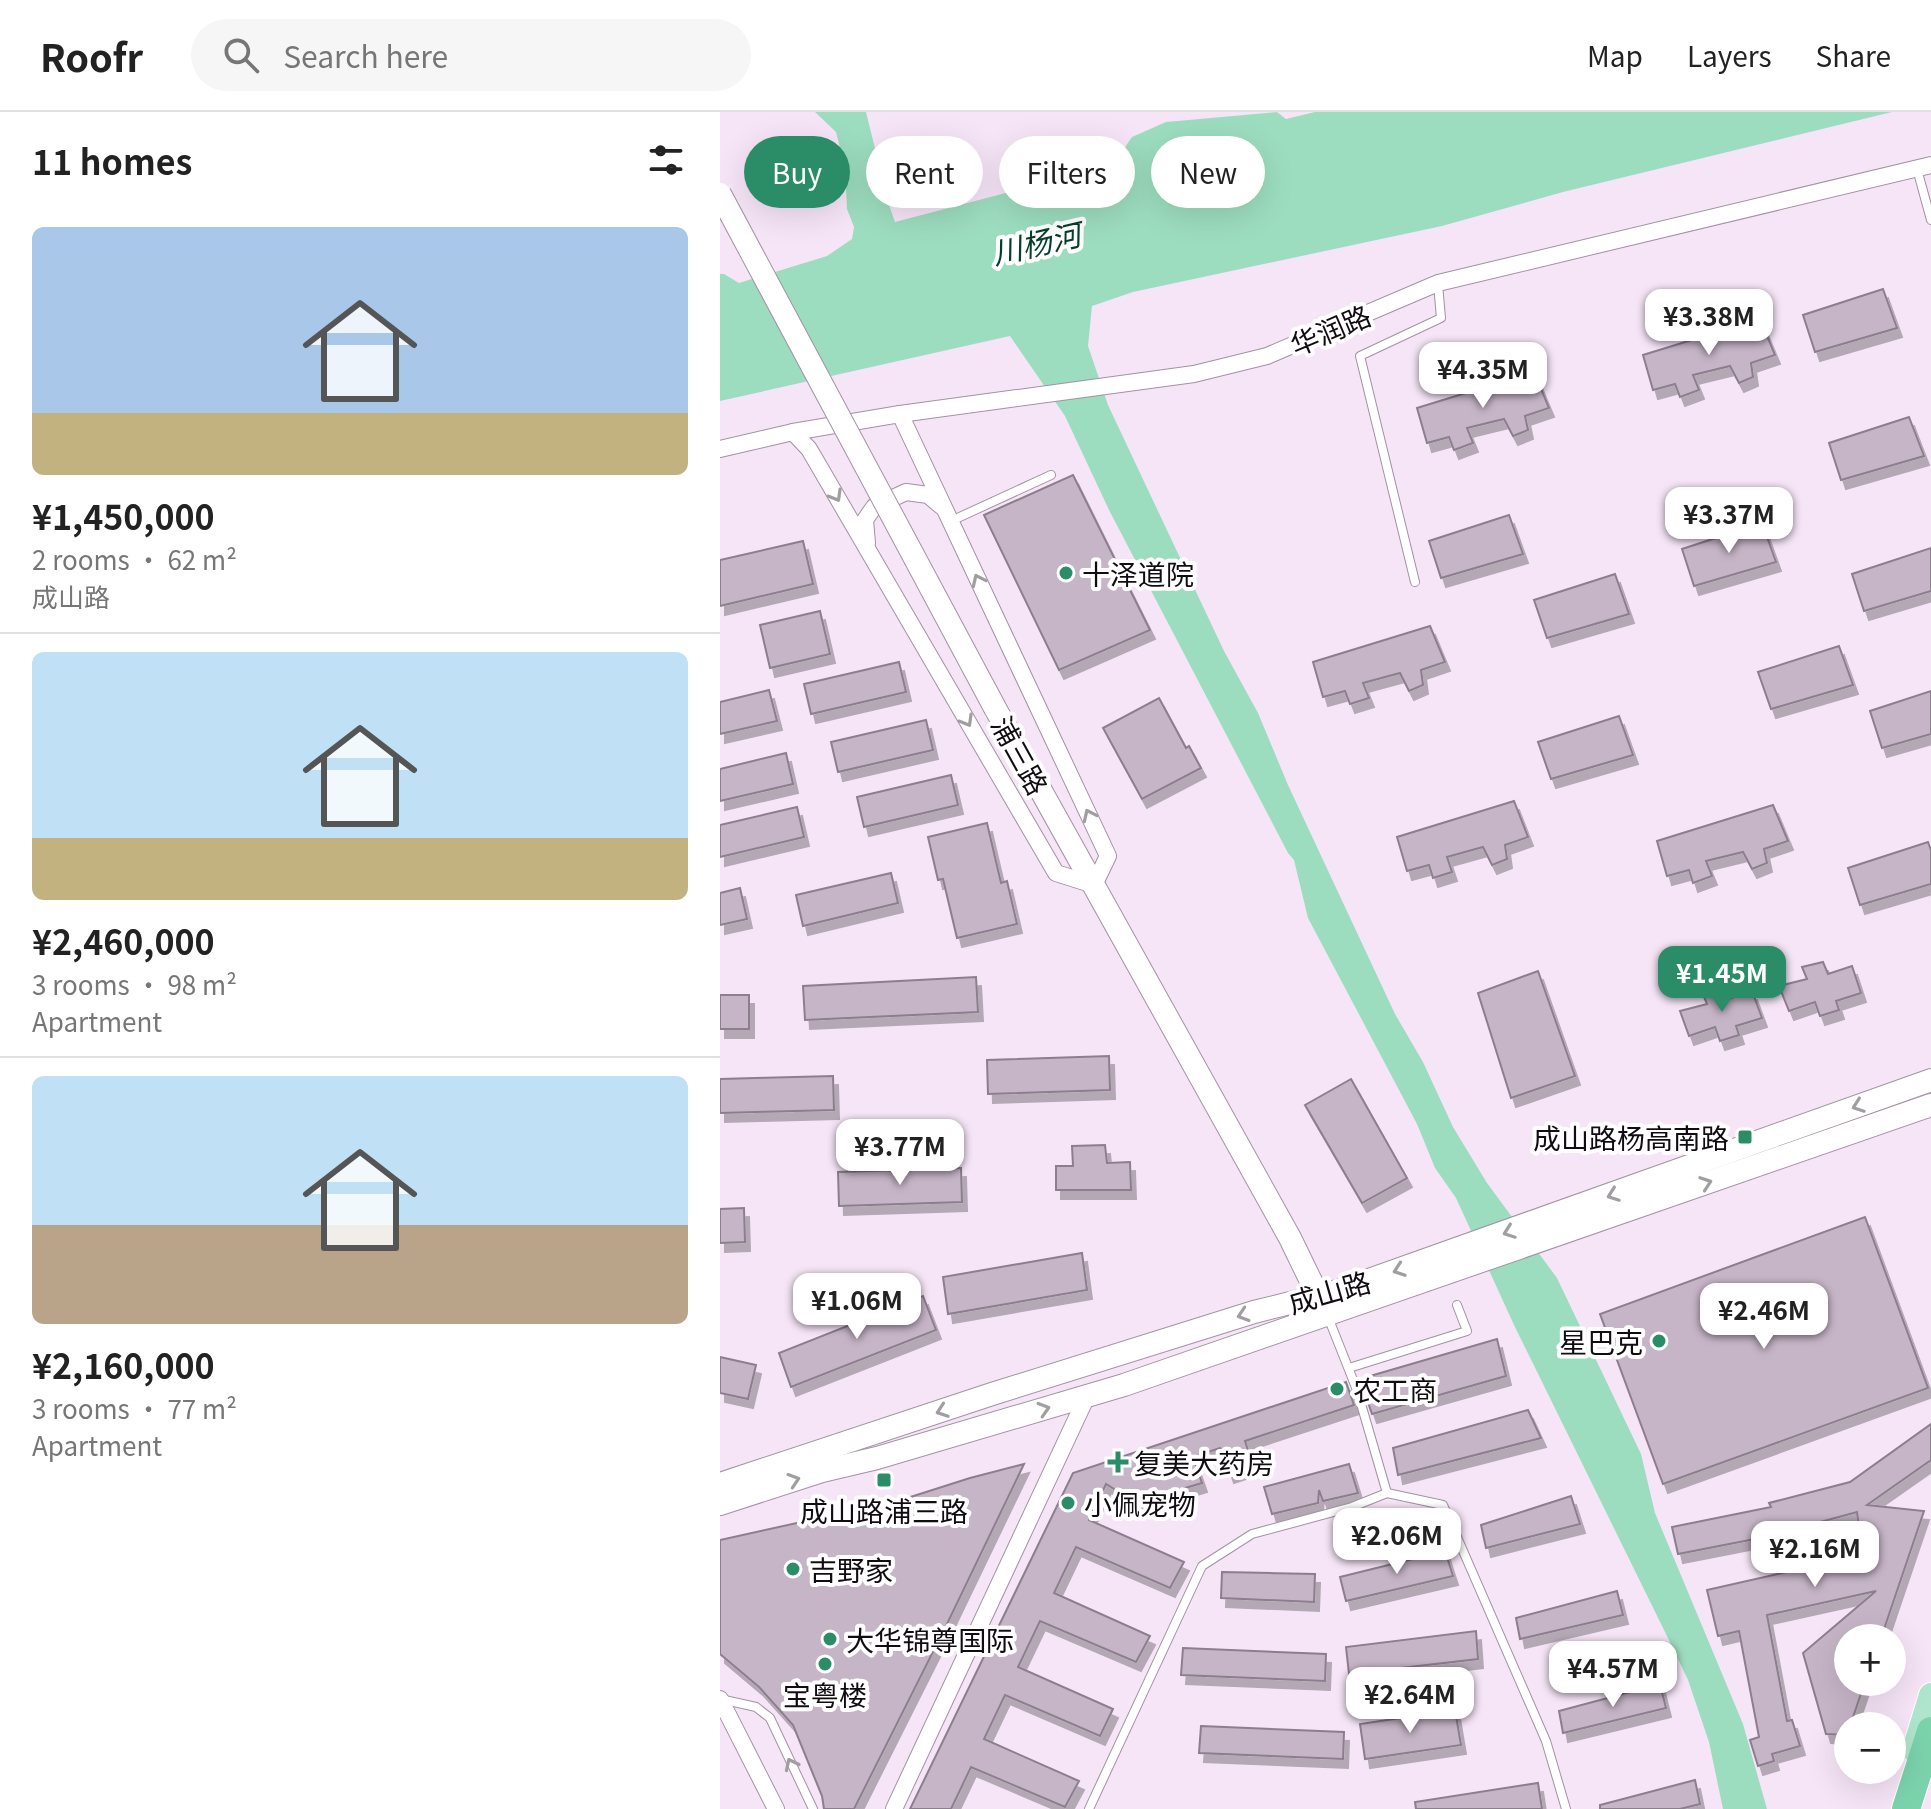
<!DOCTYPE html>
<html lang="en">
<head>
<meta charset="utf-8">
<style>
	:root { --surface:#fff; --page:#f6f6f6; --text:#222; --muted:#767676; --line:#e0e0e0; --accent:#2a8d68 }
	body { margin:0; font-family:Georgia,"Noto Sans SC",serif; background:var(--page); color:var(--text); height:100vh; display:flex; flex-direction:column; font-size:30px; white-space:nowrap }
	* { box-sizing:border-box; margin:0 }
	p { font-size:26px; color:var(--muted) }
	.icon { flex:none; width:44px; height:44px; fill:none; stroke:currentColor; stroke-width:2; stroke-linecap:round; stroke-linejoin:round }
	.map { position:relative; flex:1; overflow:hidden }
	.panel { display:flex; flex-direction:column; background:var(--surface); width:720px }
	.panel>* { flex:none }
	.top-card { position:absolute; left:24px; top:24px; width:760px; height:72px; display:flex; gap:16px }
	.fabs { position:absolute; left:1114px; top:1512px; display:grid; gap:16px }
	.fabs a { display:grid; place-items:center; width:72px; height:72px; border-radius:50%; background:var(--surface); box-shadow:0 8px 32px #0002; font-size:40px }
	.price { position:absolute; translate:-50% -68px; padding:0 18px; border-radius:16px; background:#fff; color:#222; font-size:26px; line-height:52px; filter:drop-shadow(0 2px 4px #0008) }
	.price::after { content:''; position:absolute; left:50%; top:48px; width:24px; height:18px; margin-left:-12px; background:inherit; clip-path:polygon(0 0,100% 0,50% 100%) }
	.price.selected { background:var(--accent); color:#fff }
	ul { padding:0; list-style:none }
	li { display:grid; align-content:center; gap:16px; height:424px; padding:0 32px }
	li+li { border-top:2px solid var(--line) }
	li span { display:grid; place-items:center; height:248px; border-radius:12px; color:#555 }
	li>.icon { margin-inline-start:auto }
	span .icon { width:144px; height:144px; fill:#fffc; stroke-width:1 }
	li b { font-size:34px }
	h2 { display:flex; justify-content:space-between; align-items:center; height:96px; padding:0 32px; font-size:34px }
	.chip { padding:0 28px; border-radius:36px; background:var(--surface); box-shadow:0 8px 32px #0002; font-size:28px; line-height:72px }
	.chip.selected { background:var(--accent); color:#fff }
	header { display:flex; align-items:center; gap:48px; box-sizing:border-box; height:112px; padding:0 40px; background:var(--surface); border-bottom:2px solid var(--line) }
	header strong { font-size:38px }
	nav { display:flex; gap:44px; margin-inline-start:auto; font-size:28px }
	.search { width:560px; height:72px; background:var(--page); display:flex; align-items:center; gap:20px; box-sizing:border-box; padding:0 28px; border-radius:44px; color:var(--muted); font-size:30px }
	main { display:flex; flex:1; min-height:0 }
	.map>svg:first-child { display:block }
</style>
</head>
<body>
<header>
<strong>Roofr</strong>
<div class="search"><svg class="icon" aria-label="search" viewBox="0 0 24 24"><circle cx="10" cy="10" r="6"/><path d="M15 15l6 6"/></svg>Search here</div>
<nav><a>Map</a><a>Layers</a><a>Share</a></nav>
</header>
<main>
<section class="panel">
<h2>11 homes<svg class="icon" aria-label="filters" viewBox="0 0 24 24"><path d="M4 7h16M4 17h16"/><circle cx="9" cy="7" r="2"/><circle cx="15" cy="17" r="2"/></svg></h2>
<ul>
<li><span style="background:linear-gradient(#a9c7e8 75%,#c2b280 0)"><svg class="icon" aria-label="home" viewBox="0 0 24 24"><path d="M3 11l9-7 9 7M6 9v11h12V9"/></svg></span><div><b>¥1,450,000</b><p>2 rooms · 62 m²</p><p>成山路</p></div></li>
<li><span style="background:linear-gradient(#bfe0f5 75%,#c2b280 0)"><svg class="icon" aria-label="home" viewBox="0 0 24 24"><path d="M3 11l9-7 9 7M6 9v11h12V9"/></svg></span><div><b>¥2,460,000</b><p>3 rooms · 98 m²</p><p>Apartment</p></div></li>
<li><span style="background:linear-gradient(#bfe0f5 60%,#b9a48a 0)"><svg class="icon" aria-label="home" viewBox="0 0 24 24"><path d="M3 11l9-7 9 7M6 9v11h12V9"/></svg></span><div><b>¥2,160,000</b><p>3 rooms · 77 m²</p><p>Apartment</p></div></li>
</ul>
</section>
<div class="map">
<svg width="1211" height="1697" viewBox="0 0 1211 1697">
	<defs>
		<filter id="shadow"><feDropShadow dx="5" dy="9" stdDeviation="0" flood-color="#0004"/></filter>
	</defs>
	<rect width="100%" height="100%" fill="#f6e5f7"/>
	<path fill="#9dddbf" d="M 95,0 L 146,0 L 169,93 L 175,110 L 393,53 L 412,25 L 446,10 L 557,0 L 566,7 L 595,0 L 1172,0 L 843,80 L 722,114 L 413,180 L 372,194 L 368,234 L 388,293 L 504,539 L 538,601 L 568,673 L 675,902 L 703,950 L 733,1015 L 767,1071 L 837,1166 L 921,1342 L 935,1401 L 1023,1612 L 1047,1697 L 1003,1697 L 989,1630 L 968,1568 L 945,1520 L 794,1213 L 736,1086 L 715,1056 L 697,1012 L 588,806 L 574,748 L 568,741 L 389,398 L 345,304 L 290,224 L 0,289 L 0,162 L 4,162 L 19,171 L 107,144 L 132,127 L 134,115 L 127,97 L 125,55 L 116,20 Z"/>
	<g fill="#c6b5c7" stroke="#8d7e8e" stroke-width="2" filter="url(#shadow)">
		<path d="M 1163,177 L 1177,216 L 1095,240 L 1083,203 Z"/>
		<path d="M 1040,207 L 1055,243 L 1031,251 L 1033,265 L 1019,271 L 1010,254 L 973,263 L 979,278 L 960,285 L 955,272 L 933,278 L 923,243 Z"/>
		<path d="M 814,260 L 829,296 L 805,304 L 808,318 L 793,324 L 784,307 L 747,316 L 753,331 L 734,338 L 729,325 L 707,331 L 697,296 Z"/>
		<path d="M 1189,305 L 1204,344 L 1121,368 L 1109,331 Z"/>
		<path d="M 353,363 L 430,518 L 339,558 L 264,403 Z"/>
		<path d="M 789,403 L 803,442 L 721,466 L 709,429 Z"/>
		<path d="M 1042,411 L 1056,450 L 974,474 L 962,437 Z"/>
		<path d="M 83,429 L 93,472 L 0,494 L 0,448 Z"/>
		<path d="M 1211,436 L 1211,479 L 1144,499 L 1132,462 Z"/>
		<path d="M 895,462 L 909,502 L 827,526 L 814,488 Z"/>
		<path d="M 100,499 L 110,542 L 50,556 L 40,513 Z"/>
		<path d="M 710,514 L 725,550 L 701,558 L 703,573 L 689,579 L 680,561 L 643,571 L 649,586 L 630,592 L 625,579 L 603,585 L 593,550 Z"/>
		<path d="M 1119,534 L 1133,573 L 1051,597 L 1038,560 Z"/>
		<path d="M 179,550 L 186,580 L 91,602 L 84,572 Z"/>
		<path d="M 49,578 L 57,609 L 0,622 L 0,590 Z"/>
		<path d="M 1211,579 L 1211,622 L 1162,636 L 1150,599 Z"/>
		<path d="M 439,586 L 466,636 L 469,634 L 481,656 L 422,687 L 383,616 Z"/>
		<path d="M 899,604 L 913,643 L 831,667 L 818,630 Z"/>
		<path d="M 206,608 L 213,638 L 118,660 L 111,630 Z"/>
		<path d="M 66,641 L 73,672 L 0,689 L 0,657 Z"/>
		<path d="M 231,663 L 238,693 L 144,715 L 137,685 Z"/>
		<path d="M 794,689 L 808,725 L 785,733 L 787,747 L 772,753 L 763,735 L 727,745 L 732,760 L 713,766 L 709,753 L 687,759 L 677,725 Z"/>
		<path d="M 1053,693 L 1068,729 L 1044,737 L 1047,751 L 1032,757 L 1023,740 L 986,749 L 992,764 L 973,771 L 969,758 L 947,764 L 937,729 Z"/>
		<path d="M 77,695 L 84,725 L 0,745 L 0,713 Z"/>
		<path d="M 267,711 L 281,771 L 287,769 L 297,812 L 237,826 L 223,767 L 218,768 L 208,725 Z"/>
		<path d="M 1208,730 L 1211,738 L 1211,772 L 1140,793 L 1128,756 Z"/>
		<path d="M 171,761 L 178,791 L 83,814 L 76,783 Z"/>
		<path d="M 20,776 L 27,807 L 0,813 L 0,781 Z"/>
		<path d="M 1103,850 L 1108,862 L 1132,854 L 1141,881 L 1116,889 L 1119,898 L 1100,904 L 1095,890 L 1069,899 L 1059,874 L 1087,867 L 1082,855 Z"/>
		<path d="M 818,859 L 855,964 L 791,986 L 758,881 Z"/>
		<path d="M 256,865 L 258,900 L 85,908 L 83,874 Z"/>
		<path d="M 1004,875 L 1008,887 L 1032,879 L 1042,906 L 1016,914 L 1019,923 L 1000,929 L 995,915 L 969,924 L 960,899 L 987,892 L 982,880 Z"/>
		<rect x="0" y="883" width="29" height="34"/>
		<path d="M 389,944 L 390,978 L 268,982 L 267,948 Z"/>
		<path d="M 113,964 L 114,998 L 0,1001 L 0,967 Z"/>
		<path d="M 631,967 L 687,1066 L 642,1091 L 585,993 Z"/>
		<path d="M 385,1033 L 387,1051 L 410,1050 L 411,1078 L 336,1078 L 336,1054 L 353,1054 L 352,1034 Z"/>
		<path d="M 241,1056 L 242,1090 L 119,1094 L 118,1060 Z"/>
		<path d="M 24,1096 L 25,1130 L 0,1131 L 0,1097 Z"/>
		<path d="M 1145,1105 L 1208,1276 L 943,1372 L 880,1202 Z"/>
		<path d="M 362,1141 L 367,1178 L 228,1202 L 223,1165 Z"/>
		<path d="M 203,1184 L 216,1218 L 71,1275 L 59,1241 Z"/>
		<path d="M 777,1227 L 786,1264 L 652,1302 L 640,1267 Z"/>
		<path d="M 0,1245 L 36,1253 L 28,1287 L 0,1281 Z"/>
		<path d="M 626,1270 L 634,1293 L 525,1329 L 533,1354 L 509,1362 L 500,1336 L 473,1345 L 482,1371 L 455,1379 L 457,1386 L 424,1396 L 386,1372 L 369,1408 L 464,1450 L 450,1476 L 356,1435 L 334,1481 L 430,1524 L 416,1550 L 320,1509 L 298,1555 L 393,1597 L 380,1624 L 285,1583 L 264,1627 L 359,1669 L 345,1695 L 251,1655 L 231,1697 L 190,1697 L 353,1361 Z"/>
		<path d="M 808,1298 L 821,1326 L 678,1363 L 673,1336 Z"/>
		<path d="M 1211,1312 L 1211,1348 L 1147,1393 L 1204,1399 L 1161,1526 L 1128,1526 L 1128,1570 L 1145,1570 L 1130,1614 L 1128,1614 L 1127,1623 L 1106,1622 L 1083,1541 L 1156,1479 L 1047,1503 L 1067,1609 L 1072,1608 L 1080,1634 L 1052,1642 L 1054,1649 L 1038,1654 L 1030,1628 L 1039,1625 L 1019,1519 L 998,1524 L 987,1478 L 1142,1443 L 1137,1400 L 1045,1425 L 958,1442 L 952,1415 L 1051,1395 L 1049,1391 L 1130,1370 Z"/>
		<path d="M 304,1352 L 227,1512 L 134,1697 L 104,1697 L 102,1684 L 73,1613 L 39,1575 L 0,1542 L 0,1428 L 181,1388 L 250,1366 Z"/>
		<path d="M 629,1352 L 638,1381 L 603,1389 L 599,1378 L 598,1391 L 552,1402 L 544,1375 Z"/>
		<path d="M 851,1384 L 860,1412 L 766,1436 L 761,1413 Z"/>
		<path d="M 725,1439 L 733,1464 L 626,1489 L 620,1465 Z"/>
		<path d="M 502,1460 L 595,1462 L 594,1490 L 501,1486 Z"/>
		<path d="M 897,1479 L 903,1503 L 800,1527 L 796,1506 Z"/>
		<path d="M 756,1519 L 758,1547 L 629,1562 L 626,1535 Z"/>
		<path d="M 463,1536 L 606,1542 L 605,1569 L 461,1563 Z"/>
		<path d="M 940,1572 L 946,1596 L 843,1621 L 839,1599 Z"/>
		<path d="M 735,1598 L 741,1633 L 645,1647 L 640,1612 Z"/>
		<path d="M 481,1614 L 624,1620 L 623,1647 L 479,1641 Z"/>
		<path d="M 975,1668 L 980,1692 L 960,1697 L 880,1697 L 880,1693 Z"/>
		<path d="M 818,1671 L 822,1697 L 696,1697 L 695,1690 Z"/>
	</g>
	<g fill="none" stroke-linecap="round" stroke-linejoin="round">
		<g stroke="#a292a3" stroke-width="10">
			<g id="lane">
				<path d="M 1197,57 L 1211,108"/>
				<path d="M 231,409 L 331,363"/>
				<path d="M 695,470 L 640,244 L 721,206 L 718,172"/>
				<path d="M 629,1256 L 747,1219 L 737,1193"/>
				<path d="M 667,1381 L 723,1393 L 826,1629 L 846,1697"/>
				<path d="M 0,1587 L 36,1595 L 50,1606 L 93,1697"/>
				<path d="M 369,1697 L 482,1454 L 532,1422 L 632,1395 L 667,1381 L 637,1278 L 608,1205"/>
			</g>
		</g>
		<g stroke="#a292a3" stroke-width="18">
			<g id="street">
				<path d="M 73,320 L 89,337 L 336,761 L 374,773 L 388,744 L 180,302"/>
				<path d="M 0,337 L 73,320 L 180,302 L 474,262 L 547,244 L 718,171 L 1211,53"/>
				<path d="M 147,431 L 145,408 L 154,395 L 186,380 L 208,383 L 221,394"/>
				<path d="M 0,1587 L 56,1697"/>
				<path d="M 174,1697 L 367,1284"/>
			</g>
		</g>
		<g stroke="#a292a3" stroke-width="24">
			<g id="secondary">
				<path d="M 275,596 L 570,1126 L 603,1194"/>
				<path d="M 0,1372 L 272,1282 L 534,1200 L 618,1179 L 1211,968"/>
				<path d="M 0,1392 L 102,1359 L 157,1346 L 404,1273 L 1211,993"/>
			</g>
		</g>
		<g stroke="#fff" stroke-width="26">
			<path id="primary" d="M 1194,1638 L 1211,1583"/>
		</g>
		<g stroke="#fff" stroke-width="30">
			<path id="highway" d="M 1186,1697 L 1211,1619"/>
		</g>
		<use href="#lane" stroke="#fff" stroke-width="8"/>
		<use href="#street" stroke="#fff" stroke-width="16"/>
		<use href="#secondary" stroke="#fff" stroke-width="22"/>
		<use href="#primary" stroke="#b0e5cd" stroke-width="24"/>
		<use href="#highway" stroke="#7bd3ac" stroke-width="28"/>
		<g stroke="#a292a3" stroke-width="24" stroke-linecap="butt">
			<path id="secondary-bridge" d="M 0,82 L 275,596"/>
		</g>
		<use href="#secondary-bridge" stroke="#fff" stroke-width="22"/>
	</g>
	<defs><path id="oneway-chevron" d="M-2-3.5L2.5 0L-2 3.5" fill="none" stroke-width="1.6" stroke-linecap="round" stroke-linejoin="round" transform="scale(2)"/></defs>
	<g stroke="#a09ea0">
		<use href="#oneway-chevron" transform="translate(116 384) rotate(60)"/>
		<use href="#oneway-chevron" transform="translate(258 468) rotate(-115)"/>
		<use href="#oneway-chevron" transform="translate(247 609) rotate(60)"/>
		<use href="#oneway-chevron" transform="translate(369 703) rotate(-115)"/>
		<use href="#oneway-chevron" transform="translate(1138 994) rotate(160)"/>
		<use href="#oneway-chevron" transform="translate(986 1071) rotate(-19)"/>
		<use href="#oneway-chevron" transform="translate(893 1083) rotate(160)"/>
		<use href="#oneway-chevron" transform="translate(789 1120) rotate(160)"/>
		<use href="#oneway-chevron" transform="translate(679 1158) rotate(161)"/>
		<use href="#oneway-chevron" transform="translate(523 1203) rotate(162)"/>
		<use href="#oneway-chevron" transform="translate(324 1297) rotate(-17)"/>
		<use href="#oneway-chevron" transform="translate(222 1299) rotate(161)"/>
		<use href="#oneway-chevron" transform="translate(74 1368) rotate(-18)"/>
		<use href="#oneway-chevron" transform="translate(71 1652) rotate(-116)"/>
	</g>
	<g fill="#2a8d68" stroke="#fff" stroke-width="3">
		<circle cx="346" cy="461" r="8"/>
		<rect x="1017" y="1017" width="16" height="16" rx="4"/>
		<circle cx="939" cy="1229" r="8"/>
		<circle cx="617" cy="1277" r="8"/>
		<path d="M394 1338h8v8h8v8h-8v8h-8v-8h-8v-8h8z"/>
		<rect x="156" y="1360" width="16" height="16" rx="4"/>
		<circle cx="348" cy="1391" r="8"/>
		<circle cx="73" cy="1457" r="8"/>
		<circle cx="110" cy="1527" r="8"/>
		<circle cx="105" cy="1552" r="8"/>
	</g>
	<g text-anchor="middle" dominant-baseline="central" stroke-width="8" stroke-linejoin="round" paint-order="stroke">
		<g font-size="28" fill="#110c12" stroke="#fff">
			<text transform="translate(610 217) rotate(-23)">华润路</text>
			<text transform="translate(301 643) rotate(61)">浦三路</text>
			<text transform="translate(609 1179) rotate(-16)">成山路</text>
		</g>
		<g font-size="28" fill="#110c12" stroke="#fff" text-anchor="start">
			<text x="362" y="461">十泽道院</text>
			<text x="1009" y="1025" text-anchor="end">成山路杨高南路</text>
			<text x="923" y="1229" text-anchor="end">星巴克</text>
			<text x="633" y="1277">农工商</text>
			<text x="414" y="1350">复美大药房</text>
			<text x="364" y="1391">小佩宠物</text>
			<text x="164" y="1398" text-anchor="middle">成山路浦三路</text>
			<text x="89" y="1457">吉野家</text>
			<text x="126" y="1527">大华锦尊国际</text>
			<text x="105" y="1582" text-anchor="middle">宝粤楼</text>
		</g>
		<g font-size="30" font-style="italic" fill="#073e2a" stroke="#fff">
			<text transform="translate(316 130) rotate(-13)">川杨河</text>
		</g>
	</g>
</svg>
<div class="fabs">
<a>+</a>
<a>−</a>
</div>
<b class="price" style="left:989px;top:245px">¥3.38M</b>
<b class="price" style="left:763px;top:298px">¥4.35M</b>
<b class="price" style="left:1009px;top:443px">¥3.37M</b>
<b class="price selected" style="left:1002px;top:902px">¥1.45M</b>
<b class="price" style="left:180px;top:1075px">¥3.77M</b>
<b class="price" style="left:137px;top:1229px">¥1.06M</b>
<b class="price" style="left:1044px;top:1239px">¥2.46M</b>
<b class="price" style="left:677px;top:1464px">¥2.06M</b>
<b class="price" style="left:1095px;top:1477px">¥2.16M</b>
<b class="price" style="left:893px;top:1597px">¥4.57M</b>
<b class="price" style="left:690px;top:1623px">¥2.64M</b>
<div class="top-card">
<a class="chip selected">Buy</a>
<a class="chip">Rent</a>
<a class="chip">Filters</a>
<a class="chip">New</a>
</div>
</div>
</main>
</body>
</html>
